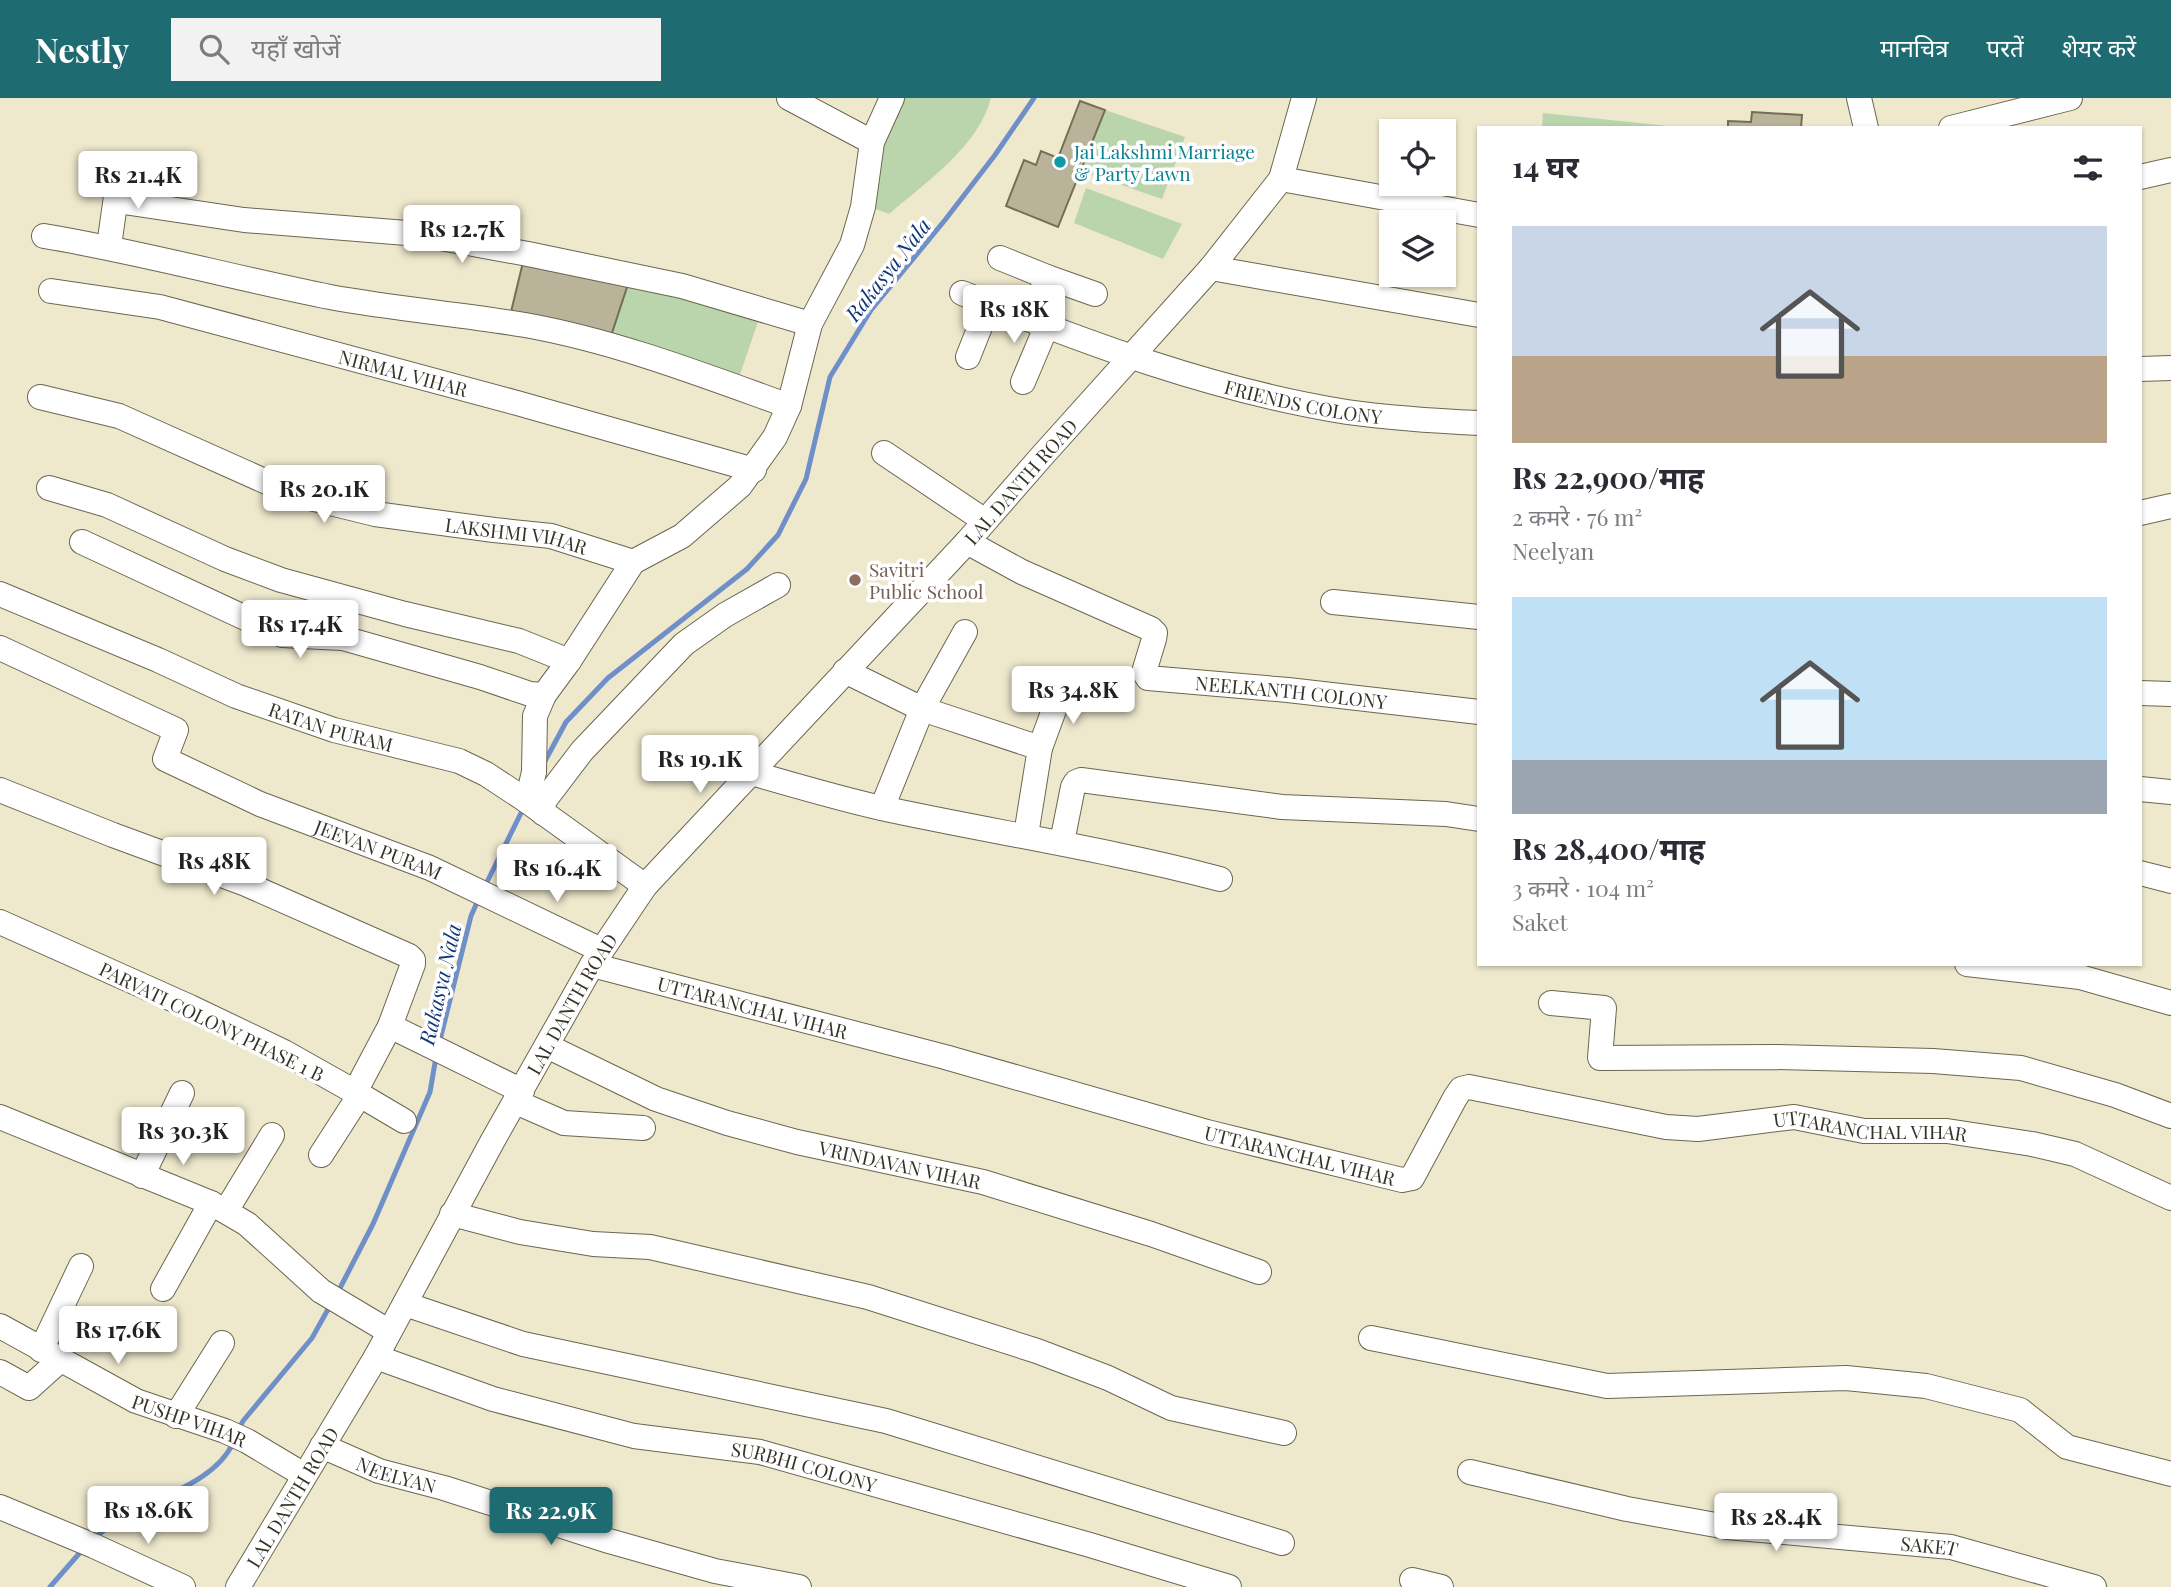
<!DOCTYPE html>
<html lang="hi">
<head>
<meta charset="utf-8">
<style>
	:root { --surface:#fff; --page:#f2f2f3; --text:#2b2b33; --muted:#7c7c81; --accent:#1f6b72 }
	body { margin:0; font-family:"Playfair Display","Noto Sans Devanagari",serif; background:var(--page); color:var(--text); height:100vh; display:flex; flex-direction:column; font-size:26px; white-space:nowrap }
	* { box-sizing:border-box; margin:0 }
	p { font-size:23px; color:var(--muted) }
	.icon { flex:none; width:38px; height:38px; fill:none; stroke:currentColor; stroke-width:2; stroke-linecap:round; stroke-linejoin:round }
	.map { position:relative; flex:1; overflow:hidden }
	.side { position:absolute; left:1477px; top:28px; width:665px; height:840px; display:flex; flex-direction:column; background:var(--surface); border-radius:0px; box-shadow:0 2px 5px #0004 }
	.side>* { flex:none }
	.buttons { position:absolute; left:1379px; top:21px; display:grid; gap:14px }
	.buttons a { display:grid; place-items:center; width:77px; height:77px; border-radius:0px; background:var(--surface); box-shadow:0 2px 5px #0004; font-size:35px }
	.price { position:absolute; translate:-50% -60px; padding:0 16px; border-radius:7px; background:#fff; color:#222; font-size:23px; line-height:46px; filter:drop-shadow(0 2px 4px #0008) }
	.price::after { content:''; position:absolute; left:50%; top:42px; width:21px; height:16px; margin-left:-10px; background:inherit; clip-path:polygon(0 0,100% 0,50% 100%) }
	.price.current { background:var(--accent); color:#fff }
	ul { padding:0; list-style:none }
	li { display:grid; align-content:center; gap:14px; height:371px; padding:0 35px }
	li span { display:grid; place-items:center; height:217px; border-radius:0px; color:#555 }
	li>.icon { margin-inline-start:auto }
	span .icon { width:126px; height:126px; fill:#fffc; stroke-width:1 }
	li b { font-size:30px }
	h2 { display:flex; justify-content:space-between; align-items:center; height:84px; padding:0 35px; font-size:30px }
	header { display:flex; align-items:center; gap:42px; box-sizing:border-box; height:98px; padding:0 35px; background:var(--accent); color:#fff }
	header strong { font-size:33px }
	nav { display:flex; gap:38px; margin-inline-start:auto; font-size:24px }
	.search { width:490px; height:63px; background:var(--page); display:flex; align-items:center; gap:18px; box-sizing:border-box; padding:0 24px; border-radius:0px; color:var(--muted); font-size:26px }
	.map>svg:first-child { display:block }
</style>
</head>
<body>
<header>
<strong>Nestly</strong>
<div class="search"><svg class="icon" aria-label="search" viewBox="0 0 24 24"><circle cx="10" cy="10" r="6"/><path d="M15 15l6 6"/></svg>यहाँ खोजें</div>
<nav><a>मानचित्र</a><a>परतें</a><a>शेयर करें</a></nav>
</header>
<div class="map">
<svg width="2171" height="1489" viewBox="0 0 2171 1489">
	<rect width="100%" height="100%" fill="#eee8cd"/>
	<g fill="#bad5ab">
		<path d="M 900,0 L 991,0 C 979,48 925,85 889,116 L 868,108 L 875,58 Z"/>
		<path d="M 1105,12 L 1185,39 L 1162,101 L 1081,73 Z"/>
		<path d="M 1543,15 L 1687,30 L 1542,30 Z"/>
		<path d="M 1086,90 L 1182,126 L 1163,161 L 1074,125 Z"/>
		<path d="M 629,183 L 760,218 L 738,282 L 610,241 Z"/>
	</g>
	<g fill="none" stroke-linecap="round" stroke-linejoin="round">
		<g stroke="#6f8fc9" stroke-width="5">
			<path d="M 544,665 L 566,624 L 608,580 L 747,471 L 778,437 L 806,381 L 830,279 L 871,212 L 945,122 L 995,57 L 1034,0"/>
			<path d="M 485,788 L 524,709"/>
			<path d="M 439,946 L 471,818 L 479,800"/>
			<path d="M 338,1194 L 373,1126 L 430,994 L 436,959"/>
			<path d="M 238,1333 L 243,1323 L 312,1240 L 331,1206"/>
			<path d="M 94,1441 C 132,1403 211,1393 233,1345"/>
			<path d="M 50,1489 L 84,1450"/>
		</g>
	</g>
	<g fill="#b9b399" stroke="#736e56" stroke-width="2">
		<path d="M 1080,3 L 1105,12 L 1058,129 L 1006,108 L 1024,62 L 1036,67 L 1041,53 L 1058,60 Z"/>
		<path d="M 1752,14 L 1802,17 L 1801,30 L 1728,30 L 1728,23 L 1751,24 Z"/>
		<path d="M 524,160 L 629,183 L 610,241 L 510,218 Z"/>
	</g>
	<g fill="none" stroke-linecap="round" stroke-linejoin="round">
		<g stroke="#6c664f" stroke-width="26">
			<g id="minor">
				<path d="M 789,0 L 872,44"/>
				<path d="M 1859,0 L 1866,30"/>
				<path d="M 1951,30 L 2070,0"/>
				<path d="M 2140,79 L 2171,72"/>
				<path d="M 1281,81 L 1479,117"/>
				<path d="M 117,103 L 244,122 L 419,136 L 528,156 L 682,188 L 810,226"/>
				<path d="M 44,138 C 141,154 234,180 330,199 C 395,211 460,216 525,227 C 615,243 703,277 789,308"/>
				<path d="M 109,148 L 120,70"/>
				<path d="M 1000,160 L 1047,179"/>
				<path d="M 1211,170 L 1479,217"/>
				<path id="s1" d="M 51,193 L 160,209 L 517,305 L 754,372"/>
				<path id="s2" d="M 962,195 C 1086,245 1215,293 1347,314 C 1390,320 1435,323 1479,325"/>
				<path d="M 1031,221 L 1047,179 L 1095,196"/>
				<path d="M 968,259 L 989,206"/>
				<path d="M 2140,271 L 2171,270"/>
				<path d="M 1023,284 L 1047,227"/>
				<path id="s3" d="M 40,299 L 119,318 L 269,385 L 310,400 L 375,416 L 494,432 L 551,438 L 633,464"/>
				<path d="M 884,355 L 985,423"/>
				<path d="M 49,390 L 107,407 L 225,461 L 281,482 L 405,516 L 519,543 L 569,563"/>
				<path d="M 2140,415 L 2171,408"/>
				<path d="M 82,444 L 282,537 L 343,540 L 480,579 L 530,596 L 544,597"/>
				<path id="s4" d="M 967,444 L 1022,474 L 1151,531 L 1155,535 L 1154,541 L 1144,574 L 1148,580 L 1288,592 L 1479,614"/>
				<path id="s5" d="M 0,496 L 158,562 L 236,598 L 334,632 L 459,663 L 486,676 L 527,703 L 645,788"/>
				<path d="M 1333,504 L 1479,519"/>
				<path id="s6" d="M 0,550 L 176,632 L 165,661 L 260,706 L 430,770 L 601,852"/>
				<path d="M 845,573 L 922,611 L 1040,650 L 1026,737"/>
				<path d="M 2140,595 L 2171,596"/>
				<path d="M 1040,650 L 1062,590"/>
				<path d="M 752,675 C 797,688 841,701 886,711 C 998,735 1110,752 1220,781"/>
				<path d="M 2140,691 L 2171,694"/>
				<path d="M 0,692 L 113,737 L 246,786 L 409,858 L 413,862 L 413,866 L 390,928 L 355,994 L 284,954 L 190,909 L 0,824"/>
				<path d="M 527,703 L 534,674 L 535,618 L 544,597 L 569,563 L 633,464 L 682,438 L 740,388 L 775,339 L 789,308 L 810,226 L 852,147 L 863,109 L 872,44 L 892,0"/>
				<path d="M 882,710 L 922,611 L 965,534"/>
				<path d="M 543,715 L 544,703 L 582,653 L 684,546 L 725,517 L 778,487"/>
				<path d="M 1062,744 L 1073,689 L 1076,684 L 1081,682 L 1282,709 L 1446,716 L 1479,721"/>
				<path d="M 2140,775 L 2171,783"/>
				<path d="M 1967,866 L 2080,879 L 2171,905"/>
				<path id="s7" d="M 592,867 L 945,959 L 1207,1034 L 1402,1082 L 1412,1080 L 1455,1000 L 1461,991 L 1469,989 L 1666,1029 L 1698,1031 L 1794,1019 L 1864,1033 L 1947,1033 L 2032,1046 L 2075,1056 L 2171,1100"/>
				<path d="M 1551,905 L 1604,910 L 1600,960 L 1775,959 L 1933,963 L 2021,970 L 2115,997 L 2171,1018"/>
				<path d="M 390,928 L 522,993"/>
				<path id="s8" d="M 547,948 L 656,1001 L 727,1025 L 797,1044 L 983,1084 L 1151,1136 L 1259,1174"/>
				<path d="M 355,994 L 404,1023"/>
				<path d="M 516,1004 L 564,1025 L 643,1030"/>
				<path d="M 0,1019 L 211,1105 L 247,1126 L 321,1193 L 388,1233"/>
				<path d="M 321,1057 L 359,998"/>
				<path d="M 142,1078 L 182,995"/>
				<path d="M 226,1113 L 272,1037"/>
				<path d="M 452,1116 L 520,1134 L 593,1146 L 650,1149 L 868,1199 L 1037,1253 L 1108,1280 L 1171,1310 L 1284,1335"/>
				<path d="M 163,1191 L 211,1105"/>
				<path d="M 405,1206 L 523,1246 L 886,1323 L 1282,1445"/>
				<path id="s9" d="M 0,1228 L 136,1303 L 225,1333 L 247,1343 L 304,1377"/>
				<path d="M 1371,1240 L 1607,1288 L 1846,1280 L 1926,1288 L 2020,1312 L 2067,1349 L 2171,1376"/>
				<path d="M 41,1252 L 81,1168"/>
				<path id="s10" d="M 376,1259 L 493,1301 L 634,1338 L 760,1354 L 1090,1447 L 1229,1489"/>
				<path d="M 0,1274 L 29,1290 L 59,1263"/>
				<path d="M 176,1318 L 222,1245"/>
				<path id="s11" d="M 322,1348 L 379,1373 L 444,1390 L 609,1443 L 715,1473 L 799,1489"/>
				<path id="s12" d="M 1470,1374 L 1627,1411 L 1727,1429 L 1951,1449 L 2094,1489"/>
				<path d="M 0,1409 L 94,1448 L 183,1489"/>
				<path d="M 1412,1482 L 1441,1489"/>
				<path id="s13" d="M 238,1489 L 376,1259 L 492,1044 L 592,867 L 645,788 L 967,444 L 1042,358 L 1211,170 L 1281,81 L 1304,0"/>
			</g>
		</g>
		<use href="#minor" stroke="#fff" stroke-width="24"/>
	</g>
	<circle fill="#0f9aa8" stroke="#fff" stroke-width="2.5" cx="1060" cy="64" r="7"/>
	<circle fill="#8d6e63" stroke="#fff" stroke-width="2.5" cx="855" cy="482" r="7"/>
	<g text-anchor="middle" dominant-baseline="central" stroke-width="7" stroke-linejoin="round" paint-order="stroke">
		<g font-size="19" fill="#0d838f" stroke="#fff" text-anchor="start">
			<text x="1074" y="53">Jai Lakshmi Marriage<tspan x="1074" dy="22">&amp; Party Lawn</tspan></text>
		</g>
		<g font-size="19" fill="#353328" stroke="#fff">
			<text stroke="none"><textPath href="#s1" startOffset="362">NIRMAL VIHAR</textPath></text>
			<text stroke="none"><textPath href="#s2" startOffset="359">FRIENDS COLONY</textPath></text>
			<text stroke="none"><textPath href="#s13" startOffset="1363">LAL DANTH ROAD</textPath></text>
			<text stroke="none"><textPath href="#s3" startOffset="499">LAKSHMI VIHAR</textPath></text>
			<text stroke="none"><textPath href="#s4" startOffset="401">NEELKANTH COLONY</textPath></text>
			<text stroke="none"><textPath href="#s5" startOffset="357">RATAN PURAM</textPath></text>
			<text stroke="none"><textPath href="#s6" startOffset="457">JEEVAN PURAM</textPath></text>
			<text stroke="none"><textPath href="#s13" startOffset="672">LAL DANTH ROAD</textPath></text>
			<text stroke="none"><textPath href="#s7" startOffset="166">UTTARANCHAL VIHAR</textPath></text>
			<text transform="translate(212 923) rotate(26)">PARVATI COLONY PHASE 1 B</text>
			<text stroke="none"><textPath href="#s7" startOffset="1365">UTTARANCHAL VIHAR</textPath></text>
			<text stroke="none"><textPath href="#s7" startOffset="733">UTTARANCHAL VIHAR</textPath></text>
			<text stroke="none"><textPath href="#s8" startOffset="374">VRINDAVAN VIHAR</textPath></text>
			<text stroke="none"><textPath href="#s9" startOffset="212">PUSHP VIHAR</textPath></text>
			<text stroke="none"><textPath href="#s10" startOffset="443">SURBHI COLONY</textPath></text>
			<text stroke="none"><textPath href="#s11" startOffset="80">NEELYAN</textPath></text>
			<text stroke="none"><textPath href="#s13" startOffset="105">LAL DANTH ROAD</textPath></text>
			<text stroke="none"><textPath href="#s12" startOffset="466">SAKET</textPath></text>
		</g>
		<g font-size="19" fill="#785e54" stroke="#fff" text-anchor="start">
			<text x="869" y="471">Savitri<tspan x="869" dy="22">Public School</tspan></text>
		</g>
		<g font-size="21" font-style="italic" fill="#12367a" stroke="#fff">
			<text transform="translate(887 171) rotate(-52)">Rakasya Nala</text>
			<text transform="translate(439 886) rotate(-77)">Rakasya Nala</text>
		</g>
	</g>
</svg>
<div class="buttons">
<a><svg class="icon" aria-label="locate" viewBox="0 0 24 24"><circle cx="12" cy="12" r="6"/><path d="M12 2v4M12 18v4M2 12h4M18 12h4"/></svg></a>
<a><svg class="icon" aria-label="layers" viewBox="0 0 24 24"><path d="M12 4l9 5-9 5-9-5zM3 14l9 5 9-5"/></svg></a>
</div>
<b class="price" style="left:138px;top:113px">Rs 21.4K</b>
<b class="price" style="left:462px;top:167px">Rs 12.7K</b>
<b class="price" style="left:1014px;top:247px">Rs 18K</b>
<b class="price" style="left:324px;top:427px">Rs 20.1K</b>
<b class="price" style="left:300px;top:562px">Rs 17.4K</b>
<b class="price" style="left:1073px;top:628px">Rs 34.8K</b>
<b class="price" style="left:700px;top:697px">Rs 19.1K</b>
<b class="price" style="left:214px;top:799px">Rs 48K</b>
<b class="price" style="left:557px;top:806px">Rs 16.4K</b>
<b class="price" style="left:183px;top:1069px">Rs 30.3K</b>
<b class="price" style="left:118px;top:1268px">Rs 17.6K</b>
<b class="price" style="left:148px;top:1448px">Rs 18.6K</b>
<b class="price current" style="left:551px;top:1449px">Rs 22.9K</b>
<b class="price" style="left:1776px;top:1455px">Rs 28.4K</b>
<section class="side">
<h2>14 घर<svg class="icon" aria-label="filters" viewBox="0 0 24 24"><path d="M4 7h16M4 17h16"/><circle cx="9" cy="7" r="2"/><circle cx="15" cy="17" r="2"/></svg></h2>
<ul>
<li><span style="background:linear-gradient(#c9d6e8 60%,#b9a48a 0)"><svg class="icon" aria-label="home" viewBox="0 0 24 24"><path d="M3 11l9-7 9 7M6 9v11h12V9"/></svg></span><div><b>Rs 22,900/माह</b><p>2 कमरे · 76 m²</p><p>Neelyan</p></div></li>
<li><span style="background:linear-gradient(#bfe0f5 75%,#9aa5b1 0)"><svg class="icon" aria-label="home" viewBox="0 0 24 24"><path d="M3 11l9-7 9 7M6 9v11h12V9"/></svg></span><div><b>Rs 28,400/माह</b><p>3 कमरे · 104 m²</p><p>Saket</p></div></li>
</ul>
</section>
</div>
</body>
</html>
